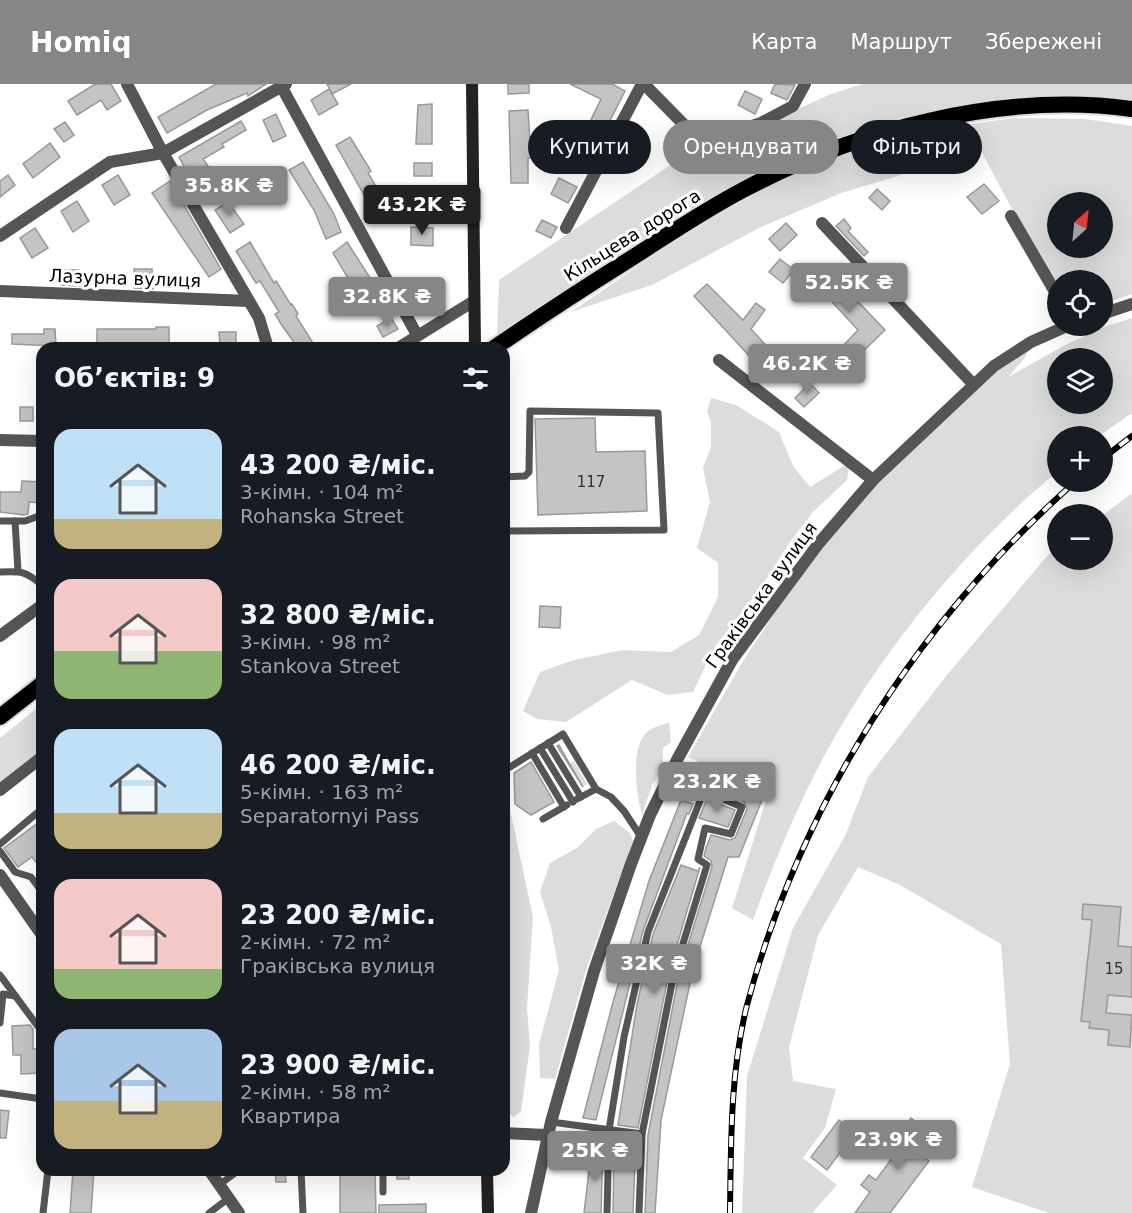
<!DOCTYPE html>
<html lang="uk">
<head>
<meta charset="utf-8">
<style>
	:root { --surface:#171b24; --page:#20242c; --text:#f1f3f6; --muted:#9ea1a6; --accent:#858687 }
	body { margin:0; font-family:"DejaVu Sans",sans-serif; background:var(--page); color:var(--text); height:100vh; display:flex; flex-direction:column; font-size:22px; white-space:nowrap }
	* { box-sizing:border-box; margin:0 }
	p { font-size:20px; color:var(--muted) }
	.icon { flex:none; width:33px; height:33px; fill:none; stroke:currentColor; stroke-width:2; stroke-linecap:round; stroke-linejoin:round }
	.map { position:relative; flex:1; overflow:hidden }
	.drawer { position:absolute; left:36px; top:258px; width:474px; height:834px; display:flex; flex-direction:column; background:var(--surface); border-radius:18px; box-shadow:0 6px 24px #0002 }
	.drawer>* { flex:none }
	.guide { position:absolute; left:528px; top:36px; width:513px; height:54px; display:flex; gap:12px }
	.needle { width:39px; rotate:27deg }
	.tools { position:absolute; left:1047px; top:108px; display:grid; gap:12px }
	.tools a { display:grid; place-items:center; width:66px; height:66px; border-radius:50%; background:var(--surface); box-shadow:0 6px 24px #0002; font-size:30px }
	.price { position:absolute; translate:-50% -51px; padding:0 14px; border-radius:6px; background:var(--accent); color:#fff; font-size:20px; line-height:39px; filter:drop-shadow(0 2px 3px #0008) }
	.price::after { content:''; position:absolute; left:50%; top:36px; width:18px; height:14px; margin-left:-9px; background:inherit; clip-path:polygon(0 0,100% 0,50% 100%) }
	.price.on { background:#222; color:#fff }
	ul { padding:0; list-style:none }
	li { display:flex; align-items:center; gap:18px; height:150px; padding:0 18px }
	li span { display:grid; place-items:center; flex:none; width:168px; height:120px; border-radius:18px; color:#555 }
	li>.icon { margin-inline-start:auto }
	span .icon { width:72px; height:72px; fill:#fffc; stroke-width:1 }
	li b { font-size:26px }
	h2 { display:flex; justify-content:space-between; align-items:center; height:72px; padding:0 18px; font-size:26px }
	.chip { padding:0 21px; border-radius:27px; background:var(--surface); box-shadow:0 6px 24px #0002; font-size:21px; line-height:54px }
	.chip.on { background:var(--accent); color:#fff }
	header { display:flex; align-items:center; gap:36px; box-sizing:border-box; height:84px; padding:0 30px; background:var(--accent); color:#fff }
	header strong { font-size:28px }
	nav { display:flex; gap:33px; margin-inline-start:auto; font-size:21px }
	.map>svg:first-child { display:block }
</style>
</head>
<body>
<header>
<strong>Homiq</strong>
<nav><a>Карта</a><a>Маршрут</a><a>Збережені</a></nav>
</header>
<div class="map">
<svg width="1132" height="1129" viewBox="0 0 1132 1129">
	<rect width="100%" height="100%" fill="#fff"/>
	<g fill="#dcdcdc" fill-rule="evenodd">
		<path d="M 863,0 L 1132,0 L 1132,20 L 1038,15 L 959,22 L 902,33 L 838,55 L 735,99 L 497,251 L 499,196 L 669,82 L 831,10 Z"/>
		<path d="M 1012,34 L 1085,35 L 1132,42 L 1132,210 L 1103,220 L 1102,196 L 1058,196 L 1057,210 L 978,61 L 932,82 L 844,108 L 761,143 L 652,201 L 571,228 C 646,177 721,123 805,87 C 848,69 895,55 940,45 C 964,40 988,38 1012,34 ZM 1058,118 L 1102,118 L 1102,164 L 1058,164 Z"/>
		<path d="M 1132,234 L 1132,329 L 1099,352 L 1058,352 L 1057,388 C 976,455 905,539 849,629 C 809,693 779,765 753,836 L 732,824 L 768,710 L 688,673 L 743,577 L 784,515 L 835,447 L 886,387 L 996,283 L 1032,261 L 1024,275 L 1008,293 L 1065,261 L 1107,242 ZM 1058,274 L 1102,274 L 1102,320 L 1058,320 Z"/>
		<path d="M 711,314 L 736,321 L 779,348 L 793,382 L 810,403 L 850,378 L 847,396 L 813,428 L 790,458 L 762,502 L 714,564 L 693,608 L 668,611 L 632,596 L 566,638 L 537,635 L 523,627 L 540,588 L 574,576 L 623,566 L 671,568 L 699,551 L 718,513 L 718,479 L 697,464 L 710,418 L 703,384 L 711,363 L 711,338 L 707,327 Z"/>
		<path d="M 1132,409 L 1132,1129 L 1049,1129 L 972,1103 L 1010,980 L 1001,860 L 900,801 L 858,783 L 818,851 L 789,963 L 793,997 L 836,1005 L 825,1044 L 803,1074 L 837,1101 L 812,1129 L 742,1129 L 747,992 L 793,844 L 845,752 L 868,693 L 947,591 L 1048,471 L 1057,464 L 1058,476 L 1102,476 L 1103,431 Z"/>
		<path d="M 42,620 L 42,667 L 0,699 L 0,654 Z"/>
		<path d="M 669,638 L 671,658 L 663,664 L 663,684 L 652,701 L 642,731 C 636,710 630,664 647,648 C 652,643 663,641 669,638 Z"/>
		<path d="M 574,677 L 587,700 L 583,703 L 570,679 Z"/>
		<path d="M 509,721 L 533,833 L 527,924 L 530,962 L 521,1027 L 514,1033 L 506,1028 L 504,925 L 504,723 Z"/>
		<path d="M 614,737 L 630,749 L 633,757 L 587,883 L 555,995 L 540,994 L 539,960 L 559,886 L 551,843 L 540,808 L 550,779 L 577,764 L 596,745 Z"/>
	</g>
	<g fill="#c4c4c4" stroke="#999" stroke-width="1.5">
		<path d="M 95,0 L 111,0 L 121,17 L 107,26 L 101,16 L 77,31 L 68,17 Z"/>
		<path d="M 216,0 L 266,0 L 248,12 L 247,9 L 207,26 L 167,49 L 158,33 Z"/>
		<path d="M 327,0 L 351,0 L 332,10 Z"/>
		<path d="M 508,0 L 529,0 L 529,9 L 508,10 Z"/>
		<path d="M 570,0 L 612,0 L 625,7 L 601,54 L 586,46 L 601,15 Z"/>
		<path d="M 775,0 L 795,1 L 787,16 L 771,9 Z"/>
		<path d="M 329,5 L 338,20 L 319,31 L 311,16 Z"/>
		<path d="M 745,7 L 762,15 L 755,30 L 738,21 Z"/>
		<path d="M 432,20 L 432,60 L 416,60 L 418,21 Z"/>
		<path d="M 528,26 L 531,74 L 528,74 L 528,99 L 511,99 L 509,27 Z"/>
		<path d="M 276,30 L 286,52 L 273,58 L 263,36 Z"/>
		<path d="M 241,37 L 246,46 L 222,60 L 224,63 L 203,75 L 208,82 L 190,93 L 179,73 Z"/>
		<path d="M 65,38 L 74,51 L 64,58 L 54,45 Z"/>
		<path d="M 350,53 L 371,87 L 368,89 L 382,112 L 369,120 L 336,61 Z"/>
		<path d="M 50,59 L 60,73 L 33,94 L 23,80 Z"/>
		<path d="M 303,78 L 334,130 L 341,148 L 326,155 L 314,126 L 289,86 Z"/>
		<rect x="414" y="79" width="18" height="13"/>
		<path d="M 8,91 L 15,101 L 0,113 L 0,97 Z"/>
		<path d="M 118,91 L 130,111 L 114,121 L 102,101 Z"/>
		<path d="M 559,94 L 577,103 L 568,119 L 551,110 Z"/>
		<path d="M 170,97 L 221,185 L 209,193 L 152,109 Z"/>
		<path d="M 984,100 L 999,117 L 982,130 L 967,113 Z"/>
		<path d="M 877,105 L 890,117 L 882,126 L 869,114 Z"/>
		<rect x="417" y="114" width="15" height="12"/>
		<path d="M 77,117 L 89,137 L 73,148 L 61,127 Z"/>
		<path d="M 228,118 L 244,140 L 230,149 L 215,126 Z"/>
		<path d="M 844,135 L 851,144 L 848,147 L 868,168 L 864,172 L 836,142 Z"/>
		<path d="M 542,136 L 557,143 L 551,154 L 536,147 Z"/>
		<path d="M 786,139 L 797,151 L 780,167 L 769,155 Z"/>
		<path d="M 411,143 L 433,144 L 433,162 L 411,161 Z"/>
		<path d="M 35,144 L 48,164 L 32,174 L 20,154 Z"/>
		<path d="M 250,158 L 274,199 L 276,197 L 291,221 L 292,220 L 298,230 L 296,232 L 316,264 L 298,264 L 281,240 L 275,230 L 279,228 L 260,197 L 256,199 L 236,167 Z"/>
		<path d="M 347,158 L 374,200 L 381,217 L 366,224 L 356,202 L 354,204 L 333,169 Z"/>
		<path d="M 780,175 L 794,186 L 783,199 L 769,188 Z"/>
		<path d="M 825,183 L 885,246 L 851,279 L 839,266 L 858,246 L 822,207 L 820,209 L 809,197 Z"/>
		<path d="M 134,185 L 152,185 L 153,205 L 134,204 Z"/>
		<path d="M 61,186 L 79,186 L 80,202 L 61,201 Z"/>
		<path d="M 707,200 L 743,236 L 756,219 L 765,226 L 751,245 L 779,276 L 765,289 L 694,212 Z"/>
		<path d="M 391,234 L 398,245 L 383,253 L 377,242 Z"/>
		<path d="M 156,243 L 169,243 L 169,260 L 151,260 L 151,264 L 132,263 L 133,259 L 97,259 L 97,245 L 156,245 Z"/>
		<path d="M 44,245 L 55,245 L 56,262 L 12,260 L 12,250 L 44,250 Z"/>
		<path d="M 219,248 L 236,248 L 236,259 L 220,260 Z"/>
		<path d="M 810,299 L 819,309 L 804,323 L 795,314 Z"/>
		<rect x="20" y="323" width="13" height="14"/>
		<path d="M 595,334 L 596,368 L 645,367 L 647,427 L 538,431 L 535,335 Z"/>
		<path d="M 22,397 L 42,398 L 42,419 L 29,418 L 28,430 L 24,431 L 0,428 L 0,408 L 21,408 Z"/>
		<path d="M 540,522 L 561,523 L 560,544 L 539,543 Z"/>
		<path d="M 559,661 L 568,677 L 583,703 L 557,662 Z"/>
		<path d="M 531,678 L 554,718 L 531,731 L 515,720 L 514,689 Z"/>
		<path d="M 708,692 L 762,716 L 739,773 L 728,773 L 693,885 L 661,1036 L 655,1129 L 645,1129 L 648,1051 L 679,890 L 712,783 L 711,777 L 704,772 L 706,764 L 711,751 L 730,756 L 735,754 L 747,725 L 744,718 L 704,701 Z"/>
		<path d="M 707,715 L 735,726 L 728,743 L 699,734 Z"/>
		<path d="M 681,716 L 693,720 L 689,730 L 687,729 L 643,847 L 596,1036 L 583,1034 L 613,918 L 649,797 Z"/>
		<path d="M 42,736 L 42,786 L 32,773 L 18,783 L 4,764 Z"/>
		<path d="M 681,781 L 698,787 L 700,783 L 669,888 L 638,1044 L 618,1041 L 637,920 L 653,850 Z"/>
		<path d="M 1083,820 L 1121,823 L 1118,862 L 1132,863 L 1132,913 L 1108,911 L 1106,929 L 1132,931 L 1130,963 L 1108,961 L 1109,946 L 1089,944 L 1090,938 L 1081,937 L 1092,836 L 1082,835 Z"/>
		<path d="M 30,941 L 33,945 L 33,965 L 40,965 L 41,989 L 21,990 L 21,971 L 13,971 L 12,942 Z"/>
		<path d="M 0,1026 L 9,1027 L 6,1054 L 0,1054 Z"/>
		<path d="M 911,1034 L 936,1053 L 922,1072 L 929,1077 L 890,1129 L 855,1129 L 870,1108 L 861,1101 L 869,1091 L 876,1096 L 904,1058 L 897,1052 Z"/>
		<path d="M 839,1036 L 856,1048 L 827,1086 L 811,1073 Z"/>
		<path d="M 617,1052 L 636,1055 L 633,1129 L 613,1129 L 614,1066 L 617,1066 Z"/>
		<path d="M 592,1061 L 603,1063 L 601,1129 L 584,1129 Z"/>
		<path d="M 73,1086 L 94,1086 L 91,1129 L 70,1129 Z"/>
		<path d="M 275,1086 L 285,1086 L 286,1098 L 276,1098 Z"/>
		<path d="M 340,1086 L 375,1086 L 376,1129 L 340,1129 Z"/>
		<path d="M 396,1086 L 409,1086 L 409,1095 L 397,1095 Z"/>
		<path d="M 426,1120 L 426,1129 L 379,1129 L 379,1121 Z"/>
	</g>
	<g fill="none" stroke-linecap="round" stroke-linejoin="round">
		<g stroke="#dbdbdb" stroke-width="20">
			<g id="trunk">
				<path d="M 494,264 C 538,234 582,205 627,177 C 665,153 703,127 743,106 C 856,46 1003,7 1132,25"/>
				<path d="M 0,633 L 42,600"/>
			</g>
		</g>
		<g stroke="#555" stroke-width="7">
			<path d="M 504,393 L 525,392 L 529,388 L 530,327 L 658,329 L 664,446 L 504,447"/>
			<path d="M 0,437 L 25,437 L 39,432"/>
			<path d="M 15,437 L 18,487"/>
			<path d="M 0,488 C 22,487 25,487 42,501"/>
			<path d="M 548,659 L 581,713"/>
			<path d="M 540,664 L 573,718"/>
			<path d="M 532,669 L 564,723"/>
			<path d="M 504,683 L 510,683 L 563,650 L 596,705 L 611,713 L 624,727 L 641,753"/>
			<path d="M 577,715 L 596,705"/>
			<path d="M 543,735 L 567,721"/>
			<path d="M 0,760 L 37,729"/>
			<path d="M 0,767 L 15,788 L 31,793 L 42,808"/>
			<path d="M 0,891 L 42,948"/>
			<path d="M 0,939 L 3,910 L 15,912"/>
			<path d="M 0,1009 L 42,1015"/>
			<path d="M 551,1038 L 642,1050"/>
			<path d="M 301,1086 L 303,1129"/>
			<path d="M 383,1086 L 383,1108"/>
			<path d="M 219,1101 L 239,1086"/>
			<path d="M 43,1129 L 48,1086"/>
			<path d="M 209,1129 L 229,1114"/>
			<path d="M 607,1129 L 609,1046 L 624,953 L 648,848 L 704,707 L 742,723 L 731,750 L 705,744 L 698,775 L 707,781 L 674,889 L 642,1050 L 639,1129"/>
		</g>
		<g stroke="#555" stroke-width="12">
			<path d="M 127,0 L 163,69 L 259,234 L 268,264"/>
			<path d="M 280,0 L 417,251"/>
			<path d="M 644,0 L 702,59 L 761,39 L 793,22 L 805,0"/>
			<path d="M 1011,132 L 1058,213"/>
			<path d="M 822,139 L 973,300"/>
			<path d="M 566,144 L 642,0"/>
			<path d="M 0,152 L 110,78 L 163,69 L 286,0"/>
			<path d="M 0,207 L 249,217"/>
			<path d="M 719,276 L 873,396"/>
			<path d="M 0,356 L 42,357"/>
		</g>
		<g stroke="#555" stroke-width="12">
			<path d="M 1102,230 L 1132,220"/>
			<path d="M 398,264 L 474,217"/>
			<path d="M 0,552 L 42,521"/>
			<path d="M 0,706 L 42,673"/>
			<path d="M 0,791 L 42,851"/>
			<path d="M 504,1049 L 547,1051"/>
			<path d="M 209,1086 L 239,1129"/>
			<path d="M 531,1129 L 551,1038 L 594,887 L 631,780 L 650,731 L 678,674 L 732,576 L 819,459 L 873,396 L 994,282 L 1031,258 L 1067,242"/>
		</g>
		<g stroke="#222" stroke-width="12">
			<path d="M 472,0 L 475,264"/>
			<path d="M 487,1086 L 488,1129"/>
		</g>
		<use href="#trunk" stroke="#000" stroke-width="16"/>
		<g stroke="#000" stroke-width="6">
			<g id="rail">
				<path d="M 1102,375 L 1132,352"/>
				<path d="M 730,1129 C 731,1060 730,989 747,921 C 801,719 919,536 1075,398"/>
			</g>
		</g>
		<use href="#rail" stroke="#fff" stroke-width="4" stroke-dasharray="11" stroke-linecap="butt"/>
	</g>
	<g text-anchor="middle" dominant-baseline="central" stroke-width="6" stroke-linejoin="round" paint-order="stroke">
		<g font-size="15" fill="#313131">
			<text x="591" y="398">117</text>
			<text x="1114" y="885">15</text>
		</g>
		<g font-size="18" fill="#000" stroke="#fff">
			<text transform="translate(632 151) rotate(-32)">Кільцева дорога</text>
			<text transform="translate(125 194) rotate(2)">Лазурна вулиця</text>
			<text transform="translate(761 511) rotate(-54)">Граківська вулиця</text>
		</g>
	</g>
</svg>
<div class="tools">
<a><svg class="needle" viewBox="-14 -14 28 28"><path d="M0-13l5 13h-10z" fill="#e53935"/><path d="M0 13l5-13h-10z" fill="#9ea1a6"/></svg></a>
<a><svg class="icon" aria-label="locate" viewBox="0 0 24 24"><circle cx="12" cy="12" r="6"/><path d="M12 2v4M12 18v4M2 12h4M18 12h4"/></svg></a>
<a><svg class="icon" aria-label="layers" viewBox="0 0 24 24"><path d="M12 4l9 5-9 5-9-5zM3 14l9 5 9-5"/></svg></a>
<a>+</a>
<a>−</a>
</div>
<b class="price" style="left:229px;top:133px">35.8K ₴</b>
<b class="price on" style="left:422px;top:152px">43.2K ₴</b>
<b class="price" style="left:849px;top:230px">52.5K ₴</b>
<b class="price" style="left:387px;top:244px">32.8K ₴</b>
<b class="price" style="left:807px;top:311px">46.2K ₴</b>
<b class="price" style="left:717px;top:729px">23.2K ₴</b>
<b class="price" style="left:654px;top:911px">32K ₴</b>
<b class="price" style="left:898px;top:1087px">23.9K ₴</b>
<b class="price" style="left:595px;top:1098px">25K ₴</b>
<div class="guide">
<a class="chip">Купити</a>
<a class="chip on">Орендувати</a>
<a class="chip">Фільтри</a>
</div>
<section class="drawer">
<h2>Об’єктів: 9<svg class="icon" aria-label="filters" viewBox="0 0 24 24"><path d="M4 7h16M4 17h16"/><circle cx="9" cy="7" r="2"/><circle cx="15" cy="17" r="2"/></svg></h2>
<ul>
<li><span style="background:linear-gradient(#bfe0f5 75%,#c2b280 0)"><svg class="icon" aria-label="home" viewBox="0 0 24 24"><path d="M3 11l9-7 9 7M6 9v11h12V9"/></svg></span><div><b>43 200 ₴/міс.</b><p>3-кімн. · 104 m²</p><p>Rohanska Street</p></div></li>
<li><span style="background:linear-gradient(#f6c9c9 60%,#8fb573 0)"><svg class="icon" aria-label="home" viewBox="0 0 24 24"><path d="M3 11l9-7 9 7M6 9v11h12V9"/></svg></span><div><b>32 800 ₴/міс.</b><p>3-кімн. · 98 m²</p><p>Stankova Street</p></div></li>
<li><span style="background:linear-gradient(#bfe0f5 70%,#c2b280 0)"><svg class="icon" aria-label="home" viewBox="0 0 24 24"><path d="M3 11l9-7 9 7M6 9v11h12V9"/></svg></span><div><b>46 200 ₴/міс.</b><p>5-кімн. · 163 m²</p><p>Separatornyi Pass</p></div></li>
<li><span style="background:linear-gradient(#f6c9c9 75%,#8fb573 0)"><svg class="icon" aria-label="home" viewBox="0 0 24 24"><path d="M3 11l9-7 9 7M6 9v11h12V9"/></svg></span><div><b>23 200 ₴/міс.</b><p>2-кімн. · 72 m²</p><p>Граківська вулиця</p></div></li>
<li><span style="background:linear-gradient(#a9c7e8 60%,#c2b280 0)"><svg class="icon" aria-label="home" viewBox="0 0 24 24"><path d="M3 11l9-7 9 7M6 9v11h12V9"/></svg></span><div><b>23 900 ₴/міс.</b><p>2-кімн. · 58 m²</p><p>Квартира</p></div></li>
</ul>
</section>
</div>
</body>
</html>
